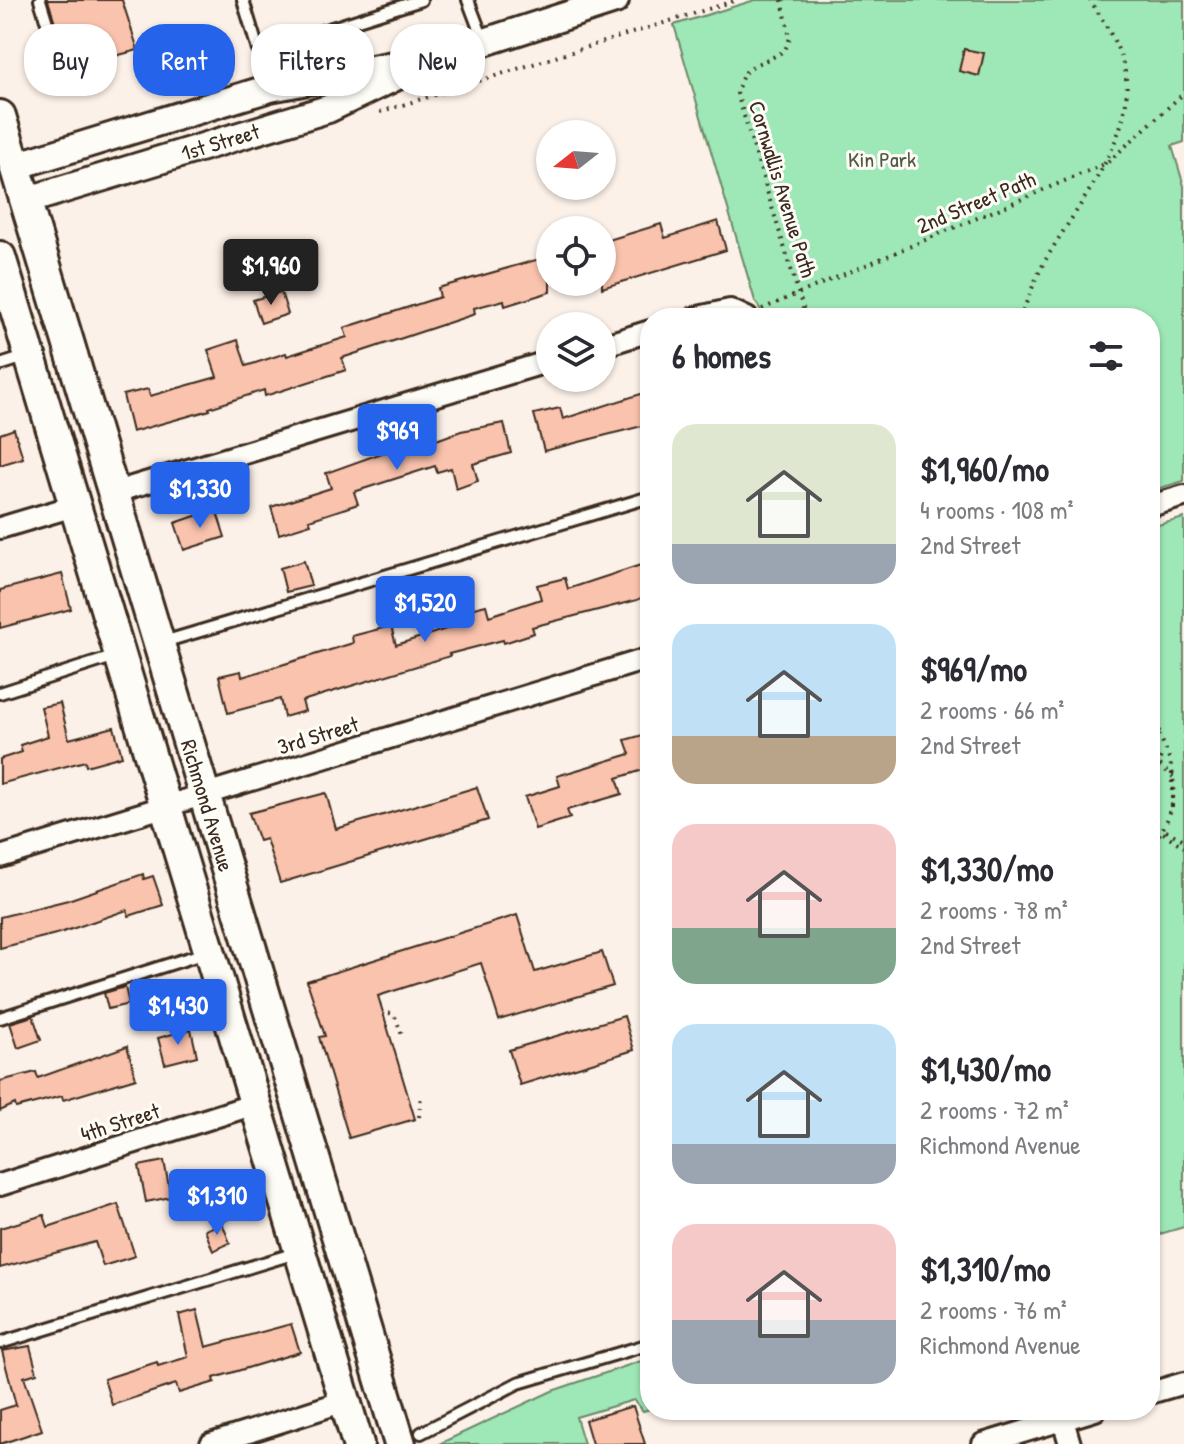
<!DOCTYPE html>
<html lang="en">
<head>
<meta charset="utf-8">
<style>
	:root { --surface:#fff; --page:#f7f7f7; --text:#2b2b33; --muted:#7c7c81; --accent:#2563eb }
	body { margin:0; font-family:"Patrick Hand",sans-serif; background:var(--page); color:var(--text); height:100vh; display:flex; flex-direction:column; font-size:30px; white-space:nowrap }
	* { box-sizing:border-box; margin:0 }
	p { font-size:26px; color:var(--muted) }
	.icon { flex:none; width:44px; height:44px; fill:none; stroke:currentColor; stroke-width:2; stroke-linecap:round; stroke-linejoin:round }
	.map { position:relative; flex:1; overflow:hidden }
	.drawer { position:absolute; left:640px; top:308px; width:520px; height:1112px; display:flex; flex-direction:column; background:var(--surface); border-radius:32px; box-shadow:0 2px 6px #0004 }
	.drawer>* { flex:none }
	.top-card { position:absolute; left:24px; top:24px; width:496px; height:72px; display:flex; gap:16px }
	.needle { width:52px; rotate:253deg }
	.tools { position:absolute; left:536px; top:120px; display:grid; gap:16px }
	.tools a { display:grid; place-items:center; width:80px; height:80px; border-radius:50%; background:var(--surface); box-shadow:0 2px 6px #0004; font-size:40px }
	.price { position:absolute; translate:-50% -68px; padding:0 18px; border-radius:8px; background:var(--accent); color:#fff; font-size:26px; line-height:52px; filter:drop-shadow(0 2px 4px #0008) }
	.price::after { content:''; position:absolute; left:50%; top:48px; width:24px; height:18px; margin-left:-12px; background:inherit; clip-path:polygon(0 0,100% 0,50% 100%) }
	.price.on { background:#222; color:#fff }
	ul { padding:0; list-style:none }
	li { display:flex; align-items:center; gap:24px; height:200px; padding:0 32px }
	li span { display:grid; place-items:center; flex:none; width:224px; height:160px; border-radius:24px; color:#555 }
	li>.icon { margin-inline-start:auto }
	span .icon { width:96px; height:96px; fill:#fffc; stroke-width:1 }
	li b { font-size:34px }
	h2 { display:flex; justify-content:space-between; align-items:center; height:96px; padding:0 32px; font-size:34px }
	.tag { padding:0 28px; border-radius:32px; background:var(--surface); box-shadow:0 2px 6px #0004; font-size:28px; line-height:72px }
	.tag.on { background:var(--accent); color:#fff }
	.map>svg:first-child { display:block }
</style>
</head>
<body>
<div class="map">
<svg width="1184" height="1444" viewBox="0 0 1184 1444">
	<rect width="100%" height="100%" fill="#fcf1e8"/>
	<filter id="ink" filterUnits="userSpaceOnUse"><feTurbulence type="fractalNoise" baseFrequency=".0125" numOctaves="2"/><feDisplacementMap in="SourceGraphic" scale="16" xChannelSelector="R" yChannelSelector="G"/><feConvolveMatrix kernelMatrix="1 2 1 2 8 2 1 2 1" color-interpolation-filters="sRGB"/></filter>
	<g filter="url(#ink)">
		<g fill="#9ee7b6" stroke="#6c886a" stroke-width="2">
			<path d="M 755,0 L 1184,0 L 1184,142 L 1172,146 L 1184,186 L 1184,481 L 1150,491 L 1150,318 L 766,318 L 755,301 L 674,25 Z"/>
			<path d="M 1184,518 L 1184,1227 L 1150,1237 L 1150,527 Z"/>
			<path d="M 650,1358 L 650,1390 L 646,1391 L 650,1409 L 643,1411 L 634,1400 L 576,1417 L 584,1444 L 439,1444 L 552,1391 Z"/>
		</g>
		<g fill="#fac3ad" stroke="#3b2a1e" stroke-width="2">
			<path d="M 48,0 L 122,0 L 138,50 L 69,68 Z"/>
			<path d="M 964,49 L 984,53 L 979,76 L 959,71 Z"/>
			<path d="M 718,221 L 726,250 L 602,288 L 602,242 L 661,224 L 665,238 Z"/>
			<path d="M 550,256 L 550,292 L 505,306 L 504,300 L 474,308 L 475,314 L 342,358 L 346,370 L 265,396 L 264,390 L 209,408 L 210,410 L 132,432 L 123,395 L 148,389 L 150,396 L 217,377 L 208,350 L 238,340 L 246,366 L 286,353 L 287,356 L 347,337 L 344,328 L 440,297 L 438,288 Z"/>
			<path d="M 281,292 L 288,314 L 261,323 L 253,300 Z"/>
			<path d="M 650,391 L 650,424 L 544,451 L 534,414 L 560,408 L 563,419 Z"/>
			<path d="M 504,423 L 511,453 L 473,464 L 478,481 L 456,489 L 451,468 L 437,472 L 435,466 L 354,492 L 358,504 L 309,520 L 311,524 L 279,534 L 271,507 L 331,488 L 326,473 L 404,445 L 406,451 L 461,431 Z"/>
			<path d="M 14,429 L 23,458 L 0,465 L 0,434 Z"/>
			<path d="M 216,509 L 225,537 L 184,550 L 175,523 Z"/>
			<path d="M 304,561 L 311,586 L 286,592 L 280,568 Z"/>
			<path d="M 650,562 L 650,594 L 637,600 L 532,627 L 534,633 L 504,643 L 503,640 L 449,654 L 450,656 L 302,701 L 305,711 L 284,717 L 280,699 L 228,713 L 219,676 L 241,671 L 242,677 L 353,643 L 352,636 L 391,626 L 396,645 L 465,623 L 462,611 L 486,605 L 489,616 L 541,599 L 537,585 L 565,578 L 568,589 Z"/>
			<path d="M 62,574 L 71,609 L 0,628 L 0,590 Z"/>
			<path d="M 60,703 L 69,739 L 114,727 L 122,756 L 86,766 L 85,761 L 0,784 L 0,759 L 22,752 L 20,745 L 48,736 L 41,707 Z"/>
			<path d="M 650,733 L 650,768 L 617,778 L 622,794 L 567,810 L 570,818 L 535,829 L 525,797 L 560,786 L 557,776 L 630,754 L 625,740 Z"/>
			<path d="M 477,787 L 488,820 L 280,883 L 266,839 L 259,841 L 249,813 L 326,793 L 336,829 Z"/>
			<path d="M 143,874 L 144,879 L 153,876 L 163,905 L 129,916 L 127,910 L 60,933 L 0,948 L 0,917 L 68,900 Z"/>
			<path d="M 517,915 L 535,972 L 602,952 L 613,986 L 499,1020 L 481,963 L 378,996 L 415,1119 L 349,1138 L 319,1037 L 325,1036 L 307,981 Z"/>
			<path d="M 125,987 L 129,1004 L 108,1009 L 104,993 Z"/>
			<path d="M 33,1016 L 41,1040 L 18,1048 L 10,1023 Z"/>
			<path d="M 624,1016 L 634,1050 L 520,1085 L 509,1050 Z"/>
			<path d="M 191,1029 L 197,1056 L 165,1064 L 158,1038 Z"/>
			<path d="M 127,1046 L 136,1078 L 63,1100 L 62,1096 L 16,1108 L 15,1104 L 0,1111 L 0,1081 L 36,1072 L 38,1078 Z"/>
			<path d="M 164,1161 L 171,1197 L 146,1202 L 139,1166 Z"/>
			<path d="M 224,1177 L 237,1216 L 213,1224 L 200,1185 Z"/>
			<path d="M 118,1204 L 135,1256 L 103,1266 L 95,1242 L 0,1268 L 0,1228 L 44,1215 L 48,1227 Z"/>
			<path d="M 222,1223 L 230,1243 L 213,1251 L 205,1230 Z"/>
			<path d="M 197,1310 L 206,1347 L 291,1324 L 300,1352 L 214,1378 L 215,1382 L 179,1393 L 176,1384 L 112,1405 L 104,1379 L 157,1362 L 158,1366 L 188,1357 L 179,1315 Z"/>
			<path d="M 30,1346 L 37,1373 L 24,1377 L 42,1430 L 0,1444 L 0,1410 L 16,1405 L 2,1351 Z"/>
			<path d="M 633,1406 L 645,1444 L 592,1444 L 585,1420 Z"/>
		</g>
		<g fill="none" stroke-linecap="round" stroke-linejoin="round">
			<g stroke="#3b2a1e" stroke-width="16">
				<g id="service">
					<path d="M 40,0 L 64,78 L 94,70"/>
					<path d="M 243,0 L 269,86"/>
					<path d="M 468,0 L 484,42"/>
					<path d="M 259,51 L 421,0"/>
					<path d="M 0,365 L 28,356"/>
					<path d="M 160,643 L 650,497"/>
					<path d="M 0,693 L 116,656"/>
					<path d="M 0,1018 L 205,953"/>
					<path d="M 0,1343 L 296,1253"/>
					<path d="M 421,1433 L 518,1383 L 650,1344"/>
				</g>
			</g>
			<g stroke="#3b2a1e" stroke-width="26">
				<g id="minor">
					<path d="M 694,318 L 730,310 L 747,318"/>
					<path d="M 602,346 L 650,331"/>
					<path d="M 112,493 L 550,361"/>
					<path d="M 1150,506 L 1184,496"/>
					<path d="M 0,528 L 74,506"/>
					<path d="M 0,857 L 650,658"/>
					<path d="M 0,1185 L 255,1104"/>
					<path d="M 1150,1393 L 1184,1383"/>
					<path d="M 1060,1410 L 1070,1444"/>
					<path d="M 211,1444 L 345,1401"/>
					<path d="M 983,1444 L 1095,1410"/>
				</g>
			</g>
			<g stroke="#3b2a1e" stroke-width="32">
				<g id="tertiary">
					<path d="M 15,166 L 270,88 L 404,63"/>
					<path id="s1" d="M 25,201 L 328,109 L 435,58 L 615,0"/>
				</g>
			</g>
			<g stroke="#3b2a1e" stroke-width="36">
				<g id="secondary">
					<path id="s2" d="M 0,116 L 400,1444"/>
					<path d="M 0,257 L 358,1444"/>
				</g>
			</g>
			<g stroke="#3b2a1e" stroke-width="4" stroke-dasharray="2 6" stroke-linecap="butt">
				<path d="M 782,0 L 790,38 L 785,50 C 761,67 744,59 737,93 L 806,318"/>
				<path d="M 380,112 L 737,0"/>
				<path d="M 762,309 L 1107,163 L 1184,93"/>
				<path d="M 1020,318 C 1028,299 1035,279 1045,261 C 1074,209 1138,136 1125,72 C 1120,46 1104,22 1090,0"/>
				<path d="M 1150,691 L 1160,736"/>
				<path d="M 1150,721 C 1179,762 1184,809 1150,846"/>
				<path d="M 1160,765 L 1173,777"/>
				<path d="M 1150,781 L 1163,752"/>
				<path d="M 1172,807 L 1172,772"/>
				<path d="M 1150,824 L 1184,847"/>
				<path d="M 1166,831 L 1184,840"/>
				<path d="M 389,1013 L 394,1014 L 402,1035"/>
				<path d="M 419,1117 L 421,1094"/>
			</g>
			<use href="#service" stroke="#fdfcf7" stroke-width="10"/>
			<use href="#minor" stroke="#fdfcf7" stroke-width="20"/>
			<use href="#tertiary" stroke="#fdfcf7" stroke-width="26"/>
			<use href="#secondary" stroke="#fdfcf7" stroke-width="30"/>
		</g>
	</g>
	<g text-anchor="middle" dominant-baseline="central" stroke-width="6" stroke-linejoin="round" paint-order="stroke">
		<g font-size="22" fill="#3b2a1e" stroke="#fdfcf7">
			<text stroke="none"><textPath href="#s1" startOffset="204">1st Street</textPath></text>
			<text transform="translate(783 189) rotate(73)">Cornwallis Avenue Path</text>
			<text transform="translate(976 202) rotate(-23)">2nd Street Path</text>
			<text transform="translate(318 735) rotate(-17)">3rd Street</text>
			<text stroke="none"><textPath href="#s2" startOffset="720">Richmond Avenue</textPath></text>
			<text transform="translate(120 1122) rotate(-18)">4th Street</text>
		</g>
		<g font-size="22" fill="#545944" stroke="#fdfcf7">
			<text x="882" y="159">Kin Park</text>
		</g>
	</g>
</svg>
<div class="tools">
<a><svg class="needle" viewBox="-14 -14 28 28"><path d="M0-13l5 13h-10z" fill="#e53935"/><path d="M0 13l5-13h-10z" fill="#7c7c81"/></svg></a>
<a><svg class="icon" aria-label="locate" viewBox="0 0 24 24"><circle cx="12" cy="12" r="6"/><path d="M12 2v4M12 18v4M2 12h4M18 12h4"/></svg></a>
<a><svg class="icon" aria-label="layers" viewBox="0 0 24 24"><path d="M12 4l9 5-9 5-9-5zM3 14l9 5 9-5"/></svg></a>
</div>
<b class="price on" style="left:271px;top:307px">$1,960</b>
<b class="price" style="left:397px;top:472px">$969</b>
<b class="price" style="left:200px;top:530px">$1,330</b>
<b class="price" style="left:425px;top:644px">$1,520</b>
<b class="price" style="left:178px;top:1047px">$1,430</b>
<b class="price" style="left:217px;top:1237px">$1,310</b>
<div class="top-card">
<a class="tag">Buy</a>
<a class="tag on">Rent</a>
<a class="tag">Filters</a>
<a class="tag">New</a>
</div>
<section class="drawer">
<h2>6 homes<svg class="icon" aria-label="filters" viewBox="0 0 24 24"><path d="M4 7h16M4 17h16"/><circle cx="9" cy="7" r="2"/><circle cx="15" cy="17" r="2"/></svg></h2>
<ul>
<li><span style="background:linear-gradient(#dfe7d0 75%,#9aa5b1 0)"><svg class="icon" aria-label="home" viewBox="0 0 24 24"><path d="M3 11l9-7 9 7M6 9v11h12V9"/></svg></span><div><b>$1,960/mo</b><p>4 rooms · 108 m²</p><p>2nd Street</p></div></li>
<li><span style="background:linear-gradient(#bfe0f5 70%,#b9a48a 0)"><svg class="icon" aria-label="home" viewBox="0 0 24 24"><path d="M3 11l9-7 9 7M6 9v11h12V9"/></svg></span><div><b>$969/mo</b><p>2 rooms · 66 m²</p><p>2nd Street</p></div></li>
<li><span style="background:linear-gradient(#f6c9c9 65%,#7fa58c 0)"><svg class="icon" aria-label="home" viewBox="0 0 24 24"><path d="M3 11l9-7 9 7M6 9v11h12V9"/></svg></span><div><b>$1,330/mo</b><p>2 rooms · 78 m²</p><p>2nd Street</p></div></li>
<li><span style="background:linear-gradient(#bfe0f5 75%,#9aa5b1 0)"><svg class="icon" aria-label="home" viewBox="0 0 24 24"><path d="M3 11l9-7 9 7M6 9v11h12V9"/></svg></span><div><b>$1,430/mo</b><p>2 rooms · 72 m²</p><p>Richmond Avenue</p></div></li>
<li><span style="background:linear-gradient(#f6c9c9 60%,#9aa5b1 0)"><svg class="icon" aria-label="home" viewBox="0 0 24 24"><path d="M3 11l9-7 9 7M6 9v11h12V9"/></svg></span><div><b>$1,310/mo</b><p>2 rooms · 76 m²</p><p>Richmond Avenue</p></div></li>
</ul>
</section>
</div>
</body>
</html>
